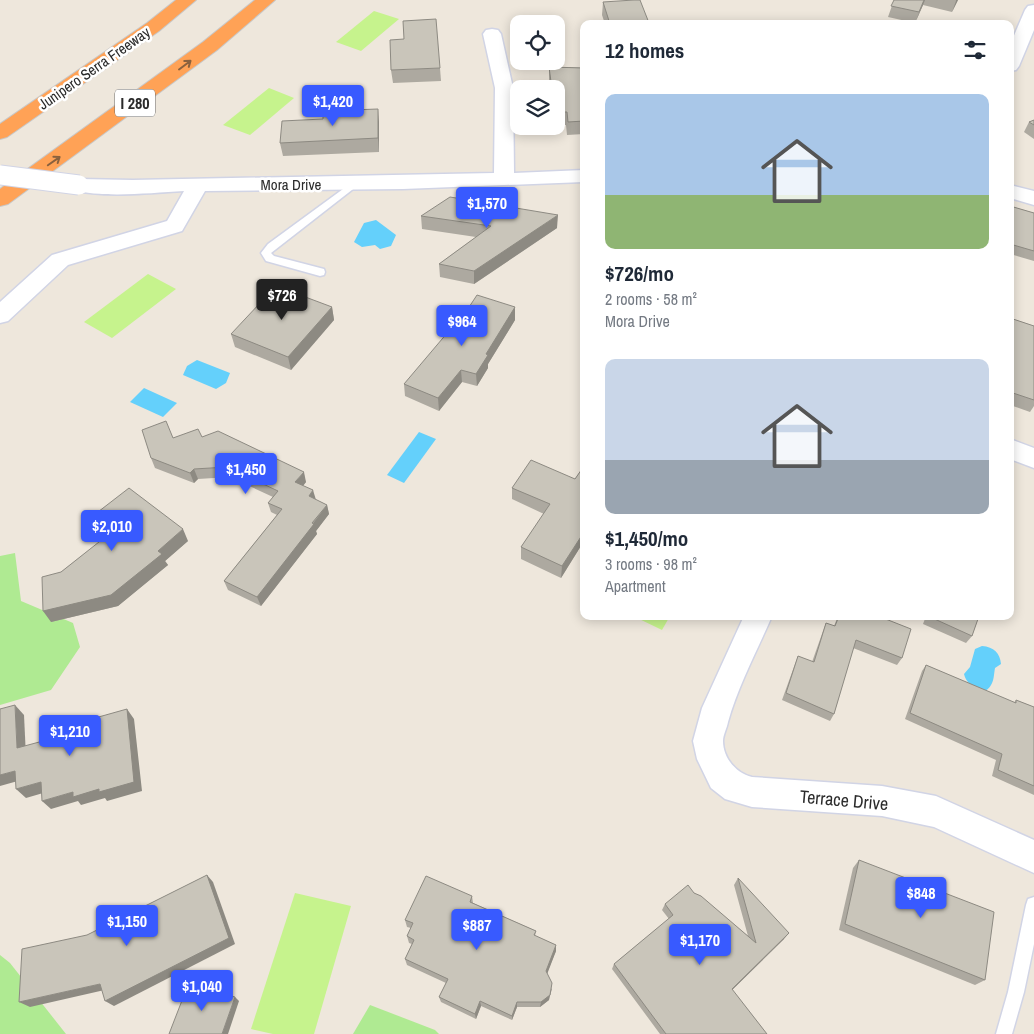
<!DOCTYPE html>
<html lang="en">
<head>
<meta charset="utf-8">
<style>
	:root { --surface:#fff; --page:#f2f2f3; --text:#1f2937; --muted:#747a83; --accent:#385aff }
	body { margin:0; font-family:"Archivo Narrow",sans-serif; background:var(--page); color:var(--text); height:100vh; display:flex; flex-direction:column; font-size:19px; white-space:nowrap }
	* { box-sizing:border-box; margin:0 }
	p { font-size:16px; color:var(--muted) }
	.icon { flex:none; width:28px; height:28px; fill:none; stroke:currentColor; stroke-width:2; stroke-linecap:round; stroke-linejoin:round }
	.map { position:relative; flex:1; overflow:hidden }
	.drawer { position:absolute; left:580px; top:20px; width:434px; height:600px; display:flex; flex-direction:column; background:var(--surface); border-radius:10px; box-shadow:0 2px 12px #0003 }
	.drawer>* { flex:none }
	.buttons { position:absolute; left:510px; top:15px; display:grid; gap:10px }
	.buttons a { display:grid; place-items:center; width:55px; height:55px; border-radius:10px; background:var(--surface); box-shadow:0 2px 12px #0003; font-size:25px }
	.price { position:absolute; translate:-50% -42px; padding:0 11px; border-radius:5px; background:var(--accent); color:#fff; font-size:16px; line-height:32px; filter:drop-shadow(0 1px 2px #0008) }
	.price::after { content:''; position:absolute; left:50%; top:30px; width:15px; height:11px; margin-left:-8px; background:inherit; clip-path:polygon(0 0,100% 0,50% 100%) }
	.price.on { background:#222; color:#fff }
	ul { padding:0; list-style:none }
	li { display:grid; align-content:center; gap:10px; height:265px; padding:0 25px }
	li span { display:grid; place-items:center; height:155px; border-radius:10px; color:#555 }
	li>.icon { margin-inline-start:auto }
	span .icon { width:90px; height:90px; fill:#fffc; stroke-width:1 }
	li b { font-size:21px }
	h2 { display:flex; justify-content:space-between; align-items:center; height:60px; padding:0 25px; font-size:21px }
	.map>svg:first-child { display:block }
</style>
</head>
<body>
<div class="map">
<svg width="1034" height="1034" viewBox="0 0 1034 1034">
	<rect width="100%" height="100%" fill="#eee7dc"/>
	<g fill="#afea92">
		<path d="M 15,553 L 21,601 L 73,623 L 80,647 L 51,690 L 0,705 L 0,556 Z"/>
		<path d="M 0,955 L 10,963 L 66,1034 L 0,1034 Z"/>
		<path d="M 370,1005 L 435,1030 L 439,1034 L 353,1034 Z"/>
	</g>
	<g fill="#c6f38d">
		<path d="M 374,11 L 399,19 L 361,51 L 336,42 Z"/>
		<path d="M 269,88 L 294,98 L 250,135 L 223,125 Z"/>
		<path d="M 148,274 L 176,289 L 112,338 L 84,322 Z"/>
		<path d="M 633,616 L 670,616 L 662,630 Z"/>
		<path d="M 295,893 L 351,906 L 314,1034 L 273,1034 L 251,1029 Z"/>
	</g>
	<g fill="#64d0fb">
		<path d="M 376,220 L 396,235 L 391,246 L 380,249 L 375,245 L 362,247 L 354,242 L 364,223 Z"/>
		<path d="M 197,360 L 230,373 L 226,383 L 216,389 L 183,375 L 187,366 Z"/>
		<path d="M 144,388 L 177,403 L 163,417 L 130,402 Z"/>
		<path d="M 419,432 L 436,439 L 404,483 L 387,475 Z"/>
		<path d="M 982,646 C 994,647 1000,653 1001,664 L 995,668 C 994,673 994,681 991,685 C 983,700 966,684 964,674 L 970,667 L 975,649 Z"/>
	</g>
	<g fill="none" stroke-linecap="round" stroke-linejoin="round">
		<g stroke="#d1d4e5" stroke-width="3">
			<g id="lane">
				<path d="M 354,181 L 357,182 L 357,186 L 271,253 L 274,256 L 324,269 L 325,272 L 324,275 L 320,276 L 266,261 L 261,253 L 268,244 Z"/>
				<path d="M 1034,897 L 1034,944 L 1024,992 L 1012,1034 L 996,1034 L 1008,992 L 1026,905 L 1028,899 Z"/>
			</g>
		</g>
		<g stroke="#d1d4e5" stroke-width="3">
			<g id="street">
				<path d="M 1034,5 L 1034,30 L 1019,66 L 1016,70 L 1010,71 L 1010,45 L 1025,10 L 1028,6 Z"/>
				<path d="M 492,29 L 498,30 L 501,34 L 513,88 L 514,173 L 584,170 L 584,182 L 403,189 L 205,191 L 182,231 L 68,265 L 8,321 L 0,323 L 0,302 L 52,255 L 167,221 L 184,191 C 149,193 105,198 72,190 L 69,185 L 72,180 L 79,179 L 133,180 L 494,173 L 495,88 L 483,34 L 486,30 Z"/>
				<path d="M 1010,185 L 1034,191 L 1034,205 L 1010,198 Z"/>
				<path d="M 1010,439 L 1034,448 L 1034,468 L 1010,459 Z"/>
				<path d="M 744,616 L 772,616 C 757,651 738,686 728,722 C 727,728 723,735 723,741 C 723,758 736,773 752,777 L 882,786 L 936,796 L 1034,840 L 1034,873 L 934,827 L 882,816 L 752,807 L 725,799 L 711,788 L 697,759 L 693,741 L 702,708 Z"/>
			</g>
		</g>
		<g stroke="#c8c8c8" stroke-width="2">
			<g id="highway">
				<path d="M 176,0 L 196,0 L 159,31 L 7,137 L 0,139 L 0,124 L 147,23 Z"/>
				<path d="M 255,0 L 275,0 L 217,50 L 8,204 L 0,206 L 0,189 L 203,42 Z"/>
			</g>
		</g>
		<use href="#lane" fill="#fff" fill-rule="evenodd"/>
		<use href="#street" fill="#fff" fill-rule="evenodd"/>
		<use href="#highway" fill="#ffa256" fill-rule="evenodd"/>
		<g stroke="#d1d4e5" stroke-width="21" stroke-linecap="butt">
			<path id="street-bridge" d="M 0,175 L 79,185"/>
		</g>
		<use href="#street-bridge" stroke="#fff" stroke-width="19"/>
	</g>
	<g fill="#ada9a0">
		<path d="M 894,0 L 958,0 L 952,12 L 923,5 L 915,23 L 888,17 Z"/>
		<path d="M 603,2 L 649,23 L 649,24 L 605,24 L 602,15 Z"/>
		<path d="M 549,67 L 584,68 L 584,134 L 567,135 L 566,125 L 556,125 L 556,89 L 550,89 L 549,80 Z"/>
		<path d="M 440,68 L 441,81 L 393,83 L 391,70 Z"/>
		<path d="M 1034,120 L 1034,139 L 1024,132 L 1029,122 Z"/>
		<path d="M 379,122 L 379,152 L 283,156 L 280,143 Z"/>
		<path d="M 1010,206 L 1034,213 L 1034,261 L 1010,254 Z"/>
		<path d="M 421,216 L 557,228 L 474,284 L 440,277 L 439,264 L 476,237 L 422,229 Z"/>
		<path d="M 332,307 L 334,320 L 291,370 L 235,347 L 231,334 Z"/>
		<path d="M 515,307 L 515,320 L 488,364 L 488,368 L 477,386 L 462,382 L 439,411 L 405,396 L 404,384 L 452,333 Z"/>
		<path d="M 1010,318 L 1034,326 L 1034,406 L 1030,412 L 1010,405 Z"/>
		<path d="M 202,437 L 306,482 L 303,486 L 316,500 L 327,505 L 329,514 L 316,531 L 317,534 L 261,606 L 228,590 L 224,581 L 277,515 L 271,512 L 268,503 L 273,497 L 230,477 L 198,479 L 194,483 L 155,468 L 151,458 L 173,438 Z"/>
		<path d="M 584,466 L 584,541 L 561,578 L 521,559 L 521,547 L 544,514 L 512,499 L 512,488 L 575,479 Z"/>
		<path d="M 85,522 L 188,541 L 165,561 L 168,565 L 118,606 L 51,622 L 61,572 L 101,541 L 92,533 Z"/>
		<path d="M 838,616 L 878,616 L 902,658 L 897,665 L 853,648 L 834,714 L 830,721 L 782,700 L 795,664 L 798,656 L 812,662 L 823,631 L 826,623 L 834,626 Z"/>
		<path d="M 926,616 L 979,616 L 972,636 L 966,643 L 923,624 Z"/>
		<path d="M 926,665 L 1014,703 L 1016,700 L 1034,707 L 1034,795 L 992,776 L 996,760 L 905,719 L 922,671 Z"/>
		<path d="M 859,860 L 985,980 L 975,985 L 839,930 L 853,868 Z"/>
		<path d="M 738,878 L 784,939 L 732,990 L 767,1034 L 660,1034 L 612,969 L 614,964 L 669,919 L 662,910 L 665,904 L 694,893 L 748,936 L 734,885 Z"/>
		<path d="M 472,896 L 473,903 L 536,931 L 535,936 L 556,945 L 556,951 L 547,973 L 549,1000 L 540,1007 L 517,1007 L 512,1020 L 481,1006 L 476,1019 L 441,1002 L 439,997 L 446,983 L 407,965 L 405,959 L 412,944 L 409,943 L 407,936 L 411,928 L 407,927 L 405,920 Z"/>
	</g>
	<g fill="#8d8a82">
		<path d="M 924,0 L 925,0 L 923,5 L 915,23 Z"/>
		<path d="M 956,0 L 958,0 L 952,12 L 956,1 Z"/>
		<path d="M 378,109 L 379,122 L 379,152 L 378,138 Z"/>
		<path d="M 558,215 L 557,228 L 474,284 L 474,271 Z"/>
		<path d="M 332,307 L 334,320 L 291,370 L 288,357 Z"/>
		<path d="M 515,307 L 515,320 L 488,364 L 488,368 L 477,386 L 476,374 L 486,354 Z"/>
		<path d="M 461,370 L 462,382 L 439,411 L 438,398 Z"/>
		<path d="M 194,469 L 198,479 L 194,483 L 190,473 Z"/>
		<path d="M 304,472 L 306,482 L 298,492 L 295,482 Z"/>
		<path d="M 313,490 L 316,500 L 309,496 Z"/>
		<path d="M 327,505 L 329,514 L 316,531 L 317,534 L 261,606 L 257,597 Z"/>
		<path d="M 183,529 L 188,541 L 165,561 L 168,565 L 118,606 L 51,622 L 43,611 L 158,551 Z"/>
		<path d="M 584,532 L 584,541 L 561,578 L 562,566 Z"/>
		<path d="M 15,705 L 24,715 L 26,757 L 17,748 Z"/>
		<path d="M 127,709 L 134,719 L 142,791 L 107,801 L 105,798 L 81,805 L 78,801 L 51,809 L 42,801 L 73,792 L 99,789 Z"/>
		<path d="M 15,771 L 25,779 L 0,786 L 0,775 Z"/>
		<path d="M 41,782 L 50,791 L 26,798 L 16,789 Z"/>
		<path d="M 207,875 L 213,882 L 235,944 L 114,1006 L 105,1001 Z"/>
		<path d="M 789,933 L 784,939 L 728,994 L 732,989 Z"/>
		<path d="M 556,945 L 556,951 L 546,977 L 546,971 Z"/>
		<path d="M 100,984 L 109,989 L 30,1007 L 19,1002 Z"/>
		<path d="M 552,988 L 549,1000 L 540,1007 L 541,1002 Z"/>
		<path d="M 235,997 L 239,1001 L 228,1034 L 222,1034 Z"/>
		<path d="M 480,1001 L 481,1006 L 476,1019 L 475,1014 Z"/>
		<path d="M 517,1002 L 517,1007 L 512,1020 L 512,1016 Z"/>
	</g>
	<g fill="#c9c5ba" stroke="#8d8a82">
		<path d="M 634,0 L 640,0 L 649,23 L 643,23 L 643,24 L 610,24 L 603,2 Z"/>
		<path d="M 894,0 L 924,0 L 919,12 L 891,6 Z"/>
		<path d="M 436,19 L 440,68 L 391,70 L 390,40 L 404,39 L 403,21 Z"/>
		<path d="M 549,67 L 584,68 L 584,121 L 568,122 L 567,112 L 556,112 L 556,89 L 552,89 Z"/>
		<path d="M 378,109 L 378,138 L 280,143 L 282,121 L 323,119 L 323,111 Z"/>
		<path d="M 1034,120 L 1034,125 L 1029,122 Z"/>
		<path d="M 450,197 L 558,215 L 474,271 L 439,264 L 491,226 L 421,216 Z"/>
		<path d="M 1010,206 L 1034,213 L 1034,251 L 1010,244 Z"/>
		<path d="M 276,286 L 332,307 L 288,357 L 231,334 Z"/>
		<path d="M 477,295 L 515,307 L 486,354 L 488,355 L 476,374 L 461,370 L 438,398 L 404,384 L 448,332 L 452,333 Z"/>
		<path d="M 1010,318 L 1034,326 L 1034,400 L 1010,392 Z"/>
		<path d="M 166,421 L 173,438 L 198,429 L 202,437 L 218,431 L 304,472 L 295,482 L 313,490 L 309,496 L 327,505 L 312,523 L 314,524 L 257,597 L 224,581 L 282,509 L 268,503 L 278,491 L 227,467 L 194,469 L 190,473 L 151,458 L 142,430 Z"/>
		<path d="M 531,460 L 575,479 L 584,466 L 584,532 L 562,566 L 521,547 L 550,504 L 512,488 Z"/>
		<path d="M 129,488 L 183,529 L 158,551 L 162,554 L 111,595 L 43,611 L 42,577 L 61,572 L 104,538 L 85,522 Z"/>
		<path d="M 839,616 L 878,616 L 911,629 L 902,658 L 856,640 L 834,714 L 786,693 L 798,656 L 814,662 L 826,623 L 835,626 Z"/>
		<path d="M 928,616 L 979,616 L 972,636 Z"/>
		<path d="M 926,665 L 1016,703 L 1016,700 L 1034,707 L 1034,786 L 998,770 L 1002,754 L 910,713 Z"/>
		<path d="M 15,705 L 17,748 L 95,727 L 95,718 L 127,709 L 134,782 L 99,792 L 99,789 L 73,797 L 73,792 L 42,801 L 41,782 L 16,789 L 15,771 L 0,775 L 0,709 Z"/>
		<path d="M 859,860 L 994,912 L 985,980 L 845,924 Z"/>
		<path d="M 207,875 L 229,938 L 105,1001 L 100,984 L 19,1002 L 22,949 L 87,935 Z"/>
		<path d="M 426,876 L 472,896 L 470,902 L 536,931 L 534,935 L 556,945 L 546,971 L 552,983 L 550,995 L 541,1002 L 517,1002 L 512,1016 L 480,1001 L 475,1014 L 439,997 L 448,979 L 405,959 L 414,940 L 407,936 L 413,923 L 405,920 Z"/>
		<path d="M 738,878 L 789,933 L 732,989 L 767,1034 L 666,1034 L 614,964 L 673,915 L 665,904 L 688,885 L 694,893 L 701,896 L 756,943 Z"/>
		<path d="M 188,985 L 235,997 L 222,1034 L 169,1034 Z"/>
	</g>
	<defs><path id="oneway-shaft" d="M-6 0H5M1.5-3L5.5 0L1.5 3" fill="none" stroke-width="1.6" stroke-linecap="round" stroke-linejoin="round" transform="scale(1.25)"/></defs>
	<g stroke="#8a613e">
		<use href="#oneway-shaft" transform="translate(185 65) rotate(-37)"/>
		<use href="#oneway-shaft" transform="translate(54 161) rotate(-35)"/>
	</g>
	<g text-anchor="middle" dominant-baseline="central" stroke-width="5" stroke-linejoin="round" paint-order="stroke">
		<g font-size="15" fill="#2b2b2b" stroke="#fff">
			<text transform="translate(94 68) rotate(-35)">Junipero Serra Freeway</text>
			<text x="291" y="184">Mora Drive</text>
		</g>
		<rect fill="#fff" stroke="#6b6b6b" stroke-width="1" x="115" y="89.5" width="40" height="27" rx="4"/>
		<g font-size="16" font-weight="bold" fill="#2b2b2b">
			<text x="135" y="103">I 280</text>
		</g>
		<g font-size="18" fill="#2b2b2b" stroke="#fff">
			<text transform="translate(844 800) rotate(5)">Terrace Drive</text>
		</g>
	</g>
</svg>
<div class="buttons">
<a><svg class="icon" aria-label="locate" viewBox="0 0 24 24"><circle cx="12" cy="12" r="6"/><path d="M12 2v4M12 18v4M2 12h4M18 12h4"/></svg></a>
<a><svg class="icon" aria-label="layers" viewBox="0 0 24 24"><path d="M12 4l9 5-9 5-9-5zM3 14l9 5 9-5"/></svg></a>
</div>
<b class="price" style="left:333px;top:127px">$1,420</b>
<b class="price" style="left:487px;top:229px">$1,570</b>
<b class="price on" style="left:282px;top:321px">$726</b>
<b class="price" style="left:462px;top:347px">$964</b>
<b class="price" style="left:246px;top:495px">$1,450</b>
<b class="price" style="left:112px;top:552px">$2,010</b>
<b class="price" style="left:70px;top:757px">$1,210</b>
<b class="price" style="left:921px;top:919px">$848</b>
<b class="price" style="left:127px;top:947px">$1,150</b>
<b class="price" style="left:477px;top:951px">$887</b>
<b class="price" style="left:700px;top:966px">$1,170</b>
<b class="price" style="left:202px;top:1012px">$1,040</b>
<section class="drawer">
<h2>12 homes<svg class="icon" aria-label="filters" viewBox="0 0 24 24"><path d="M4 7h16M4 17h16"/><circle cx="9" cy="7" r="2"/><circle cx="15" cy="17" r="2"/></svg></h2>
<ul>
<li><span style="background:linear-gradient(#a9c7e8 65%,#8fb573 0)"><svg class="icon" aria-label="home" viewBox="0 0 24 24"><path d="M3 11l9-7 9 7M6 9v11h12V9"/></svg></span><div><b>$726/mo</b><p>2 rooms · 58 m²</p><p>Mora Drive</p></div></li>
<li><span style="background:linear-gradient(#c9d6e8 65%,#9aa5b1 0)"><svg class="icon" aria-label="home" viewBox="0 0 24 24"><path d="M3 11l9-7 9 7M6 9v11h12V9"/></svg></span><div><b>$1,450/mo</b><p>3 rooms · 98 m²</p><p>Apartment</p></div></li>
</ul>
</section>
</div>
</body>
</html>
